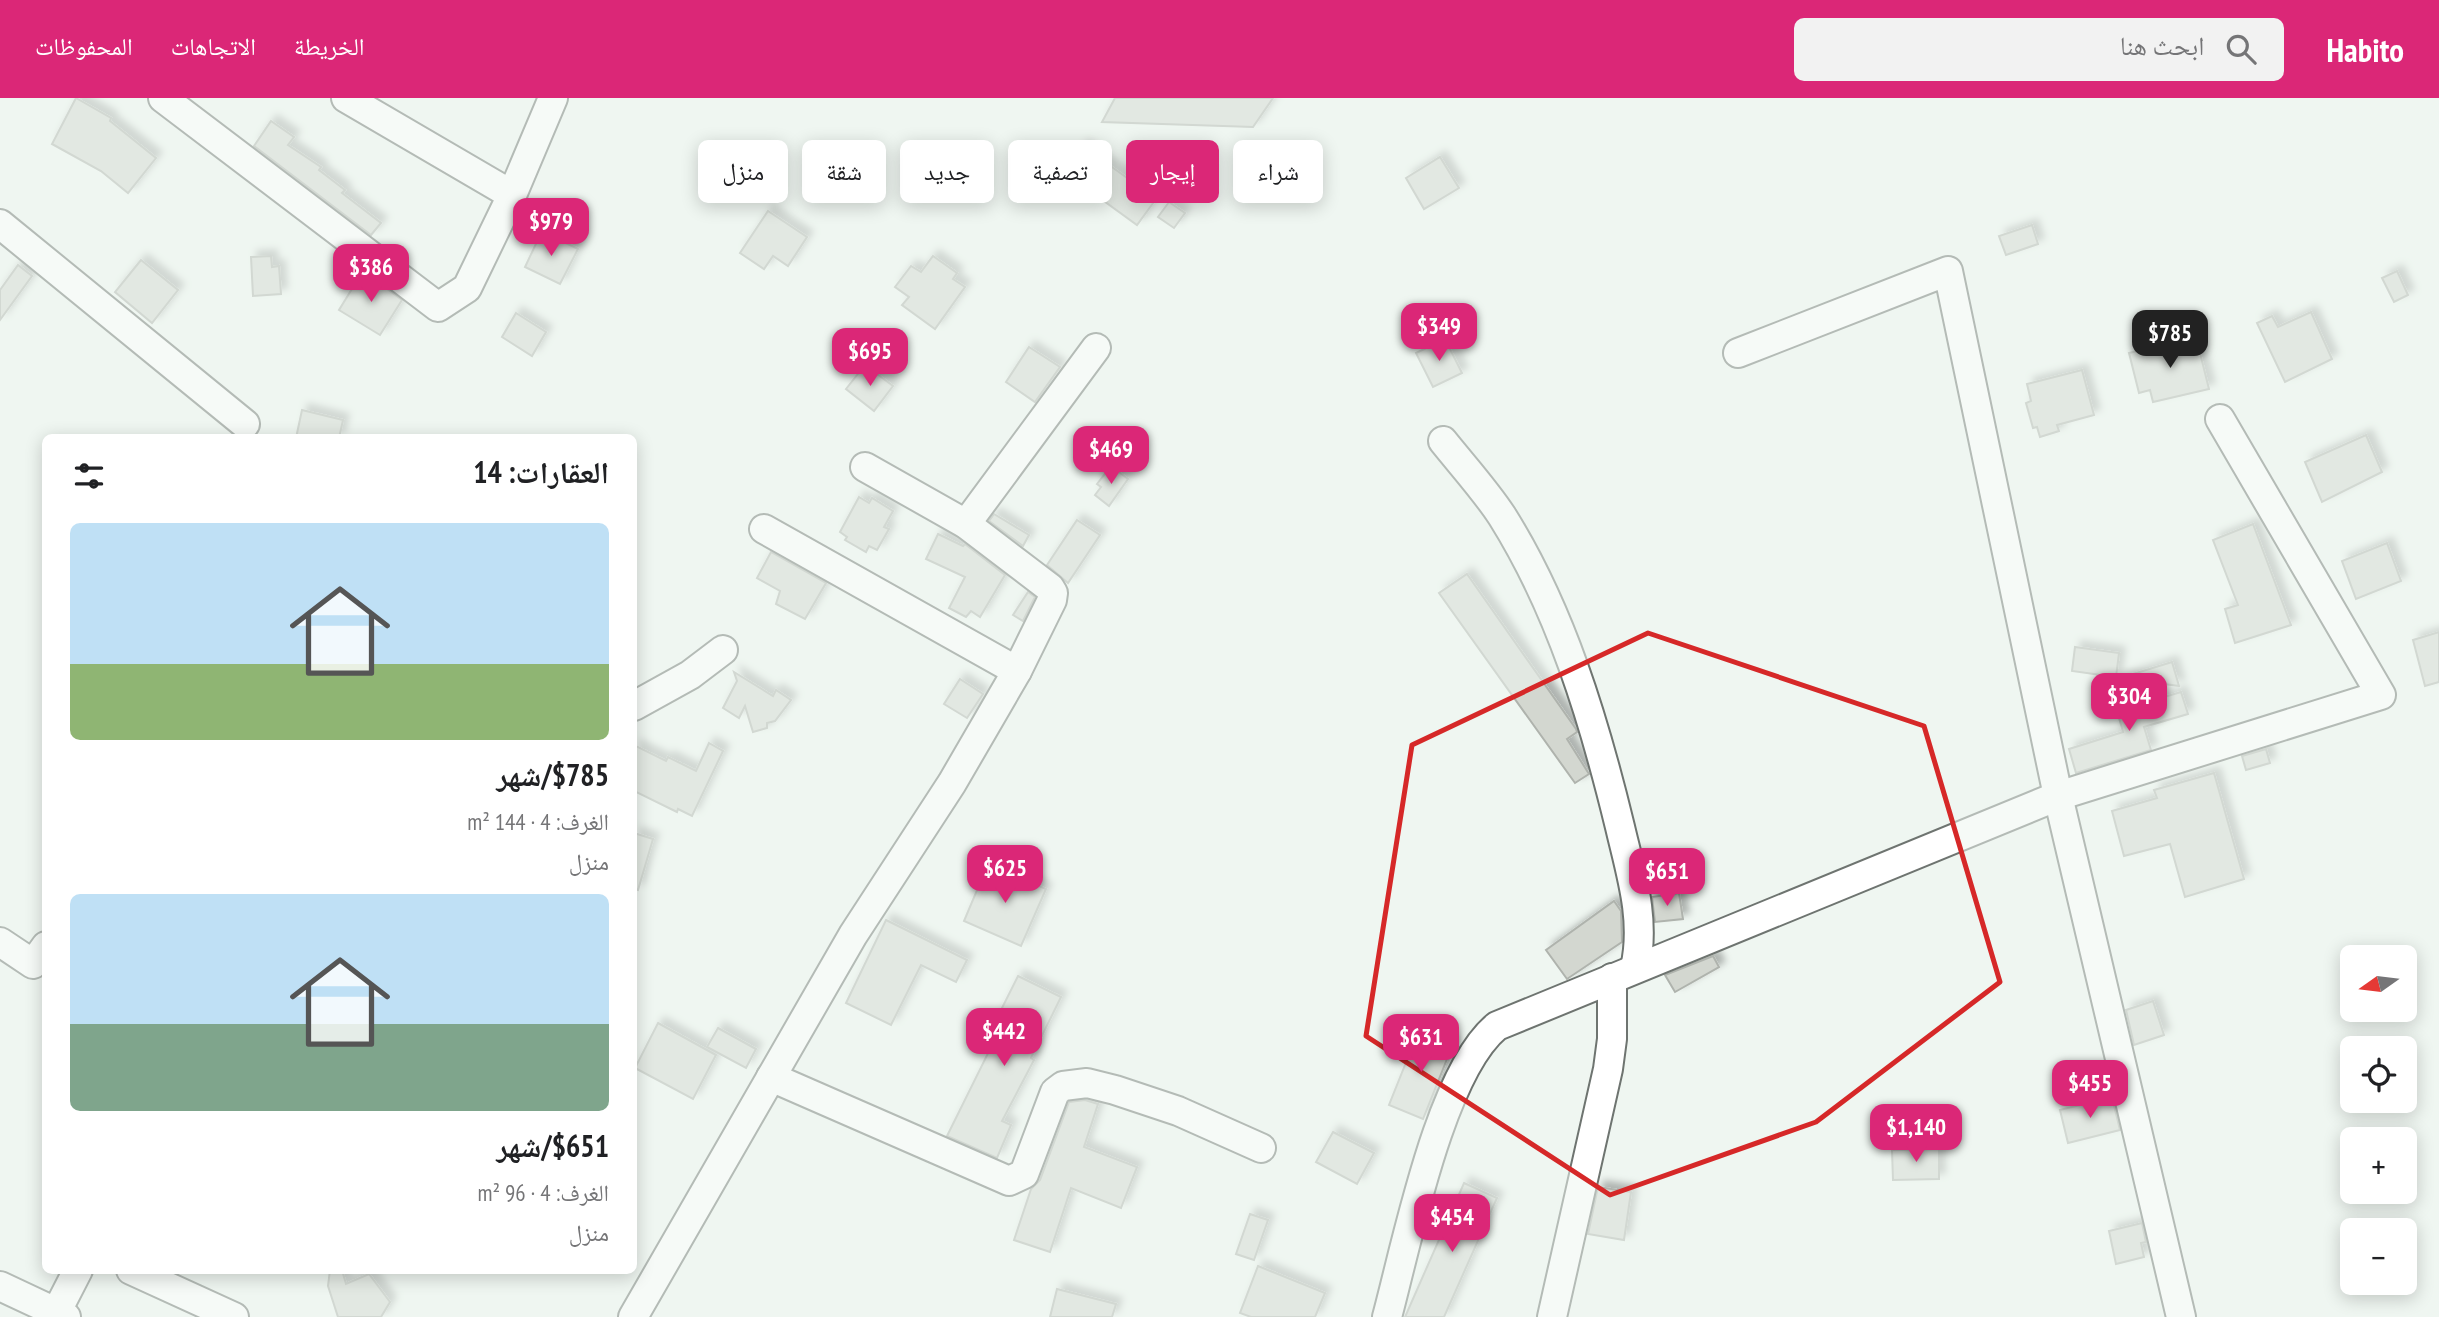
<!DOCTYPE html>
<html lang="ar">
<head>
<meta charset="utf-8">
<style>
	:root { --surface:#fff; --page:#f2f2f2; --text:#202124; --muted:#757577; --accent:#db2777 }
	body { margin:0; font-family:"PT Sans Narrow","Noto Naskh Arabic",sans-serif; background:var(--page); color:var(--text); direction:rtl; height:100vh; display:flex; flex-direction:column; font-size:26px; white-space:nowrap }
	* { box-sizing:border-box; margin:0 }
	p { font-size:23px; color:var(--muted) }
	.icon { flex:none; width:38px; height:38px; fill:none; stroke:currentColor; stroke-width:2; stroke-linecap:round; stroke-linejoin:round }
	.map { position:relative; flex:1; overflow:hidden; direction:ltr }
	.drawer { position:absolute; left:42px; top:336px; width:595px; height:840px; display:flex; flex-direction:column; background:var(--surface); border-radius:10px; box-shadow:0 4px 18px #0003; direction:rtl }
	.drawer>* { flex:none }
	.top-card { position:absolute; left:658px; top:42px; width:665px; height:63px; direction:rtl; display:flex; gap:14px }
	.needle { width:46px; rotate:256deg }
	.buttons { position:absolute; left:2340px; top:847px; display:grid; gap:14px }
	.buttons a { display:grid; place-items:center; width:77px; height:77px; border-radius:10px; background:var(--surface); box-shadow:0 4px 18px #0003; font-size:35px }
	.price { position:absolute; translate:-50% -60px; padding:0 16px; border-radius:14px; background:var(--accent); color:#fff; font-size:23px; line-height:46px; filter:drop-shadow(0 2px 4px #0008) }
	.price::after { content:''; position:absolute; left:50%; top:42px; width:21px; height:16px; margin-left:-10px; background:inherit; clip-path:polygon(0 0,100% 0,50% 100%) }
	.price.selected { background:#222; color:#fff }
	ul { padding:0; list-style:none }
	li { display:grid; align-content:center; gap:14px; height:371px; padding:0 28px }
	li span { display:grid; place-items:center; height:217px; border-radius:10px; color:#555 }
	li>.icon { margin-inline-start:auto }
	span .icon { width:126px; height:126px; fill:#fffc; stroke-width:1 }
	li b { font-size:30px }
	h2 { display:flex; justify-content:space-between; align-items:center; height:84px; padding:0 28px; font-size:30px }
	.chip { padding:0 24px; border-radius:10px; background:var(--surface); box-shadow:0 4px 18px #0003; font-size:24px; line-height:63px }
	.chip.selected { background:var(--accent); color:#fff }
	header { display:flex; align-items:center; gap:42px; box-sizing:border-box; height:98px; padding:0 35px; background:var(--accent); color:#fff }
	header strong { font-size:33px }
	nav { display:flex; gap:38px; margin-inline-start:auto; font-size:24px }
	.search { width:490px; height:63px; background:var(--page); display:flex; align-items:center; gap:18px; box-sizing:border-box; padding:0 24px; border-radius:10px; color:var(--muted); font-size:26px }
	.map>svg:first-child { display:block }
</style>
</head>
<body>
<header>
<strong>Habito</strong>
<div class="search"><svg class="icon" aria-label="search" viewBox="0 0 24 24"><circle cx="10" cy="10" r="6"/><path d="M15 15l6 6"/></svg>ابحث هنا</div>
<nav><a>الخريطة</a><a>الاتجاهات</a><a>المحفوظات</a></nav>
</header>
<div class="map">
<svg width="2439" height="1219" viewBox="0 0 2439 1219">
	<defs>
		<filter id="shadow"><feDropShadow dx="6" dy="-6" stdDeviation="3.5" flood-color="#0004"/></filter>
	</defs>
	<rect width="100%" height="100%" fill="#eff6f1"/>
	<g fill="#d3d7d0" stroke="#afb3ad" stroke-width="2" filter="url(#shadow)">
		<path d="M 76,0 L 111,20 L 110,23 L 156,60 L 128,95 L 101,73 L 52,46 Z"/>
		<path d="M 1115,0 L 1273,0 L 1253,29 L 1102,24 Z"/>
		<path d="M 271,23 L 294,39 L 288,47 L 321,69 L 319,72 L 345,92 L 342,95 L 381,125 L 371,137 L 254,48 Z"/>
		<path d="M 1083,48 L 1156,101 L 1137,127 L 1064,74 Z"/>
		<path d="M 1440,59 L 1459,90 L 1424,111 L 1406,80 Z"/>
		<path d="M 1169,104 L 1185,115 L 1174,130 L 1158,119 Z"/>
		<path d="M 768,113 L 807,139 L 788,168 L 773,158 L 764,171 L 740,155 Z"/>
		<path d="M 2032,127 L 2038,146 L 2006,157 L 1999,138 Z"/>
		<path d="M 542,133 L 578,151 L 560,186 L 525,169 Z"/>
		<path d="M 271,158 L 272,169 L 279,168 L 281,196 L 253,198 L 251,159 Z"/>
		<path d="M 933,158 L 957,175 L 953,181 L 965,189 L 935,231 L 902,207 L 909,199 L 895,189 L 911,168 L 921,174 Z"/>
		<path d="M 141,162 L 178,192 L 152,225 L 115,194 Z"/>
		<path d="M 18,167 L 32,178 L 0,222 L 0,192 Z"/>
		<path d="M 363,173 L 402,202 L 380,237 L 339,212 Z"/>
		<path d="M 2397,173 L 2408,197 L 2394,204 L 2382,180 Z"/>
		<path d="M 2311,214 L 2332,261 L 2285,284 L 2257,225 L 2272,218 L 2278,229 Z"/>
		<path d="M 516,215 L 546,234 L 532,258 L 502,239 Z"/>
		<path d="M 2196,239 L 2209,291 L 2153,304 L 2150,292 L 2139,295 L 2129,255 Z"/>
		<path d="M 1445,241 L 1462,275 L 1433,289 L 1416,255 Z"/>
		<path d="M 1029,249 L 1060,269 L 1035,304 L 1006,284 Z"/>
		<path d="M 865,267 L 893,288 L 874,313 L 846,291 Z"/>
		<path d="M 2082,272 L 2094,317 L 2057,327 L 2059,333 L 2040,339 L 2037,329 L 2033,330 L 2026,305 L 2031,303 L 2027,286 Z"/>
		<path d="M 302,312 L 343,322 L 339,340 L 296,340 Z"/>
		<path d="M 2366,337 L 2382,374 L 2322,404 L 2305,364 Z"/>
		<path d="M 1111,368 L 1128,381 L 1109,408 L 1095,397 L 1101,389 L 1097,386 Z"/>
		<path d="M 859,399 L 869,405 L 872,400 L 893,413 L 884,429 L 889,431 L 877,452 L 869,448 L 866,454 L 845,442 L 847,439 L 840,434 Z"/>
		<path d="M 994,416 L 1029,437 L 1023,448 L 989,423 Z"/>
		<path d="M 1077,422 L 1100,437 L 1068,485 L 1047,467 Z"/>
		<path d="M 2253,426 L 2291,527 L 2235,545 L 2225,511 L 2238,507 L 2213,442 Z"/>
		<path d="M 938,436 L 963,448 L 965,446 L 1005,477 L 980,519 L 971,513 L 966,519 L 949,510 L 965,479 L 926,461 Z"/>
		<path d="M 2387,445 L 2401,483 L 2356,501 L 2342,463 Z"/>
		<path d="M 771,454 L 826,485 L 805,521 L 776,506 L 780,493 L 757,480 Z"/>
		<path d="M 1467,476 L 1576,631 L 1577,634 L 1567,641 L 1589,676 L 1575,685 L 1439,495 Z"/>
		<path d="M 1028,494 L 1035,499 L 1023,523 L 1013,517 Z"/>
		<path d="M 2439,534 L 2439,584 L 2425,588 L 2413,542 Z"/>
		<path d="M 2075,549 L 2119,555 L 2116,579 L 2072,573 Z"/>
		<path d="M 2172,564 L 2179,588 L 2120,580 Z"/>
		<path d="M 734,574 L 773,598 L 776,592 L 791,602 L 775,623 L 767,625 L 767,630 L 753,634 L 745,608 L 739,620 L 723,610 L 737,583 Z"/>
		<path d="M 960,581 L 983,596 L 967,620 L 944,606 Z"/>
		<path d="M 2181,594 L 2188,616 L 2144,629 L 2151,652 L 2076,675 L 2069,651 L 2123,634 L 2117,613 Z"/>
		<path d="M 709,645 L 723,653 L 692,718 L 678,711 L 677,714 L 634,693 L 634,647 L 666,663 L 668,659 L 696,673 Z"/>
		<path d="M 2266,651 L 2270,665 L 2246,672 L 2242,658 Z"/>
		<path d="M 2214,675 L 2244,781 L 2185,799 L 2170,746 L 2124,758 L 2112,713 L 2157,700 L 2154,692 Z"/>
		<path d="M 634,735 L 653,741 L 638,792 L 634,791 Z"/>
		<path d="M 988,766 L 1046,791 L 1021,848 L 964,823 Z"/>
		<path d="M 1679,795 L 1683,821 L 1655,824 L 1652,799 Z"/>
		<path d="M 1614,803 L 1621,813 L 1622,844 L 1567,881 L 1546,852 Z"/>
		<path d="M 886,822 L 967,862 L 956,884 L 921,867 L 891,927 L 846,905 Z"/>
		<path d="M 1713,858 L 1719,869 L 1675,894 L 1665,877 Z"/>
		<path d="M 1018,878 L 1061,899 L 1031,960 L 1034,962 L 1002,1023 L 1011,1027 L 997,1060 L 947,1038 L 1003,925 L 996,922 Z"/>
		<path d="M 2153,903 L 2164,937 L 2134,947 L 2126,912 Z"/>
		<path d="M 658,925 L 716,957 L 693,1001 L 635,970 Z"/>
		<path d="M 718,930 L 756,951 L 746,970 L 707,949 Z"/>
		<path d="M 1419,932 L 1453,946 L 1423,1021 L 1389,1007 Z"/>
		<path d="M 2112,999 L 2120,1032 L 2068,1045 L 2060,1012 Z"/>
		<path d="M 1085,1002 L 1098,1006 L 1084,1049 L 1137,1069 L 1121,1110 L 1071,1090 L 1050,1154 L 1014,1142 L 1031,1091 L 1040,1082 L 1069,1004 Z"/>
		<path d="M 1333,1034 L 1374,1055 L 1357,1086 L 1316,1064 Z"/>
		<path d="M 1939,1051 L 1939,1081 L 1893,1082 L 1892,1052 Z"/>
		<path d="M 1464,1085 L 1497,1100 L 1444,1219 L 1405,1219 Z"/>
		<path d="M 1598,1089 L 1631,1094 L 1624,1142 L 1588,1136 Z"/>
		<path d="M 1250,1116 L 1268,1122 L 1254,1162 L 1236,1156 Z"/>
		<path d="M 2142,1125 L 2146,1144 L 2141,1145 L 2144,1159 L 2116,1166 L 2109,1133 Z"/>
		<path d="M 1258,1168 L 1325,1195 L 1315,1219 L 1251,1219 L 1240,1215 Z"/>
		<path d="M 330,1172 L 342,1172 L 346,1186 L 369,1176 L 390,1204 L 381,1219 L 338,1219 L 328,1188 Z"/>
		<path d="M 1057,1191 L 1116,1206 L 1112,1219 L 1050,1219 Z"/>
	</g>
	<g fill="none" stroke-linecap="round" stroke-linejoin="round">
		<g stroke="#6e7470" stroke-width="32">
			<g id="minor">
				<path d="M 163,0 L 438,209 L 467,190 L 512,97"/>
				<path d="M 346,0 L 512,97 L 553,0"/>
				<path d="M 0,126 L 245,326"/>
				<path d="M 1738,255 L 1948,173 L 2058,698 L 2181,1219"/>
				<path d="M 1443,343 C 1463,368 1485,392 1502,418 C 1561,512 1594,622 1620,729 C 1631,776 1646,822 1635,870"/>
				<path d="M 966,426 L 1096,250"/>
				<path d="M 764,431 L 1017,573"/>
				<path d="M 634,608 L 690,577 L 723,552"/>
				<path d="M 0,844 L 33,866 L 46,848"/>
				<path d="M 771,979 L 1009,1083 L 1024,1076 L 1055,994 L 1063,988 L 1087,985 L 1115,992 L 1178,1013 L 1261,1050"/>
				<path d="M 131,1172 L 234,1219"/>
				<path d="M 0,1188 L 66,1219"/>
				<path d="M 56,1215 L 78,1172"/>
				<path d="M 633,1219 L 853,837 L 952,685 L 1017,573 L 1052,502 L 1053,495 L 1050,490 L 966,426 L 865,369"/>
				<path d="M 1387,1219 C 1407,1145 1440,975 1497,928 L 2058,698 L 2381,597 L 2220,321"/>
				<path d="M 1552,1219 L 1608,971 L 1612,941 L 1612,880"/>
			</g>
		</g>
		<use href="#minor" stroke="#fff" stroke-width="28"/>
	</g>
	<path d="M0 0H2439V1219H0ZM 1648,535 L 1924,628 L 2000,884 L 1816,1024 L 1610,1097 L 1366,938 L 1412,647 Z" fill="#eff6f1" fill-opacity=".55" fill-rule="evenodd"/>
	<path fill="none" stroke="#d62828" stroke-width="5" stroke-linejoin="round" d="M 1648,535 L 1924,628 L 2000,884 L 1816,1024 L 1610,1097 L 1366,938 L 1412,647 Z"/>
</svg>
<div class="buttons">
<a><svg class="needle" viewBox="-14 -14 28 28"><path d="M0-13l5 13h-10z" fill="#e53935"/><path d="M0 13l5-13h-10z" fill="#757577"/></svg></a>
<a><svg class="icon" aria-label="locate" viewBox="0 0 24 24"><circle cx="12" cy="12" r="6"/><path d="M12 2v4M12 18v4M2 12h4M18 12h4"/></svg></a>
<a>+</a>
<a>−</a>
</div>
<b class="price" style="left:551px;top:160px">$979</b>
<b class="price" style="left:371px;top:206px">$386</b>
<b class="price" style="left:1439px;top:265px">$349</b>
<b class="price selected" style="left:2170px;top:272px">$785</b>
<b class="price" style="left:870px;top:290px">$695</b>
<b class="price" style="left:1111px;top:388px">$469</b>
<b class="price" style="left:2129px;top:635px">$304</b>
<b class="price" style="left:1005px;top:807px">$625</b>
<b class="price" style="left:1667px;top:810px">$651</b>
<b class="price" style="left:1004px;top:970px">$442</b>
<b class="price" style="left:1421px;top:976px">$631</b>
<b class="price" style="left:2090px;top:1022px">$455</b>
<b class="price" style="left:1916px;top:1066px">$1,140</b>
<b class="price" style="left:1452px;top:1156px">$454</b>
<div class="top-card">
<a class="chip">شراء</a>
<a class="chip selected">إيجار</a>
<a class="chip">تصفية</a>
<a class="chip">جديد</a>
<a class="chip">شقة</a>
<a class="chip">منزل</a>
</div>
<section class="drawer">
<h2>العقارات: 14<svg class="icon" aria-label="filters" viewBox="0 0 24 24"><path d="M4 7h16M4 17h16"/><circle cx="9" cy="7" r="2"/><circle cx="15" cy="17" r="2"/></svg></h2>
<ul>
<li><span style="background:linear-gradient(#bfe0f5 65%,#8fb573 0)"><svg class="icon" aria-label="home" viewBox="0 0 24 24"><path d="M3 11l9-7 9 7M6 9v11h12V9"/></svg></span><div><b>$785/شهر</b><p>الغرف: 4 · 144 m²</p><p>منزل</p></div></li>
<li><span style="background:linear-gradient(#bfe0f5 60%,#7fa58c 0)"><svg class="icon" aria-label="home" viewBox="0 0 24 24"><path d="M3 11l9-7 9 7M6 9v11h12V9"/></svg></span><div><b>$651/شهر</b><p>الغرف: 4 · 96 m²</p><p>منزل</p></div></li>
</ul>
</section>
</div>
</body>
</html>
